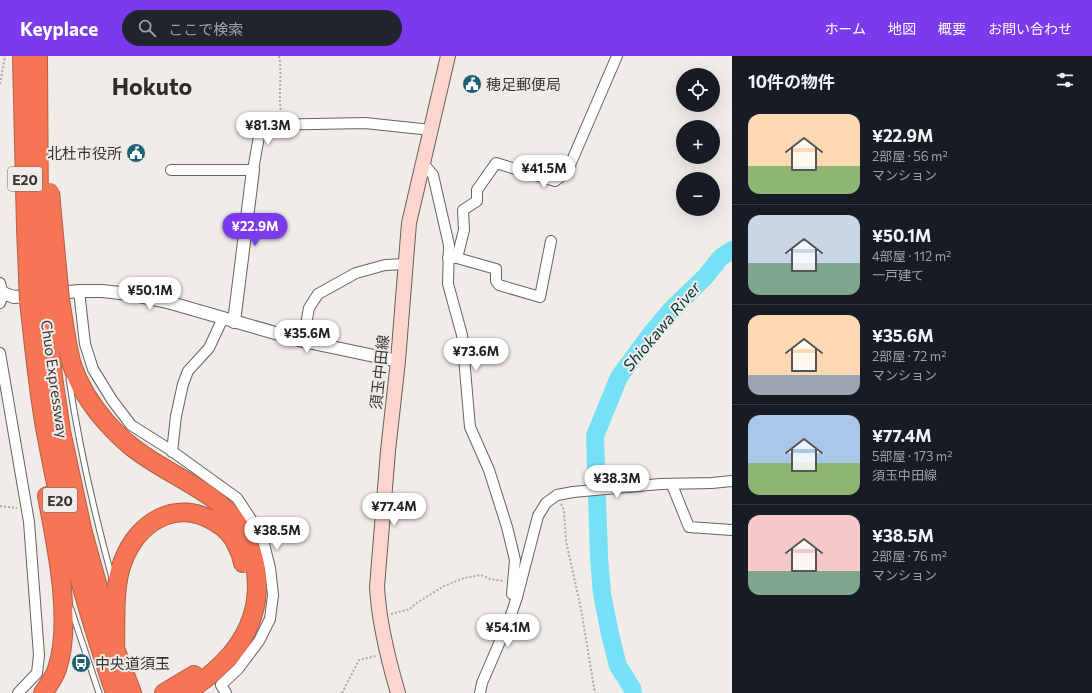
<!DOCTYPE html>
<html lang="ja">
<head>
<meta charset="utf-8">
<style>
	:root { --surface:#171b24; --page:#20242c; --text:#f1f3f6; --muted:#9ea1a6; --line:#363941; --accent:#7c3aed }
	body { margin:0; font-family:Commissioner,"Noto Sans JP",sans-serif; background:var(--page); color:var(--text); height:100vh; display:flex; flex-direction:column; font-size:15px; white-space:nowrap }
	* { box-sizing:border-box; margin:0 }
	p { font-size:13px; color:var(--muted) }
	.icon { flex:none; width:22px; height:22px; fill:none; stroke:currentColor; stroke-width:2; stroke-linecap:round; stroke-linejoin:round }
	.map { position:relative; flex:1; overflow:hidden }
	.panel { display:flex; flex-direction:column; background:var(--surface); width:360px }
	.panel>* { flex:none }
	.buttons { position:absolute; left:676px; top:12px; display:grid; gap:8px }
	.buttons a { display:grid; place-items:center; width:44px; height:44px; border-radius:50%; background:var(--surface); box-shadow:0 4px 16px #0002; font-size:20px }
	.price { position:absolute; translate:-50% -34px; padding:0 9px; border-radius:14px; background:#fff; color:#222; font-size:13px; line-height:26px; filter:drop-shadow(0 1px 2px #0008) }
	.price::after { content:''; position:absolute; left:50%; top:24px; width:12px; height:9px; margin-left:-6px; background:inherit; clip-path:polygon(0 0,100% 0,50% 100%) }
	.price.on { background:var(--accent); color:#fff }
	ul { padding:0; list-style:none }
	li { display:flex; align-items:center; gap:12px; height:100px; padding:0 16px }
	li+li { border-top:1px solid var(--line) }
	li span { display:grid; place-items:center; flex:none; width:112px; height:80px; border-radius:12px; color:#555 }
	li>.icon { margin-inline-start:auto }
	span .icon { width:48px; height:48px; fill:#fffc; stroke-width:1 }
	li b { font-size:17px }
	h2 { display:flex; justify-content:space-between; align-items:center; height:48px; padding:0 16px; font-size:17px }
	header { display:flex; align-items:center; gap:24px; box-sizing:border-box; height:56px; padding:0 20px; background:var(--accent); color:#fff }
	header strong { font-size:19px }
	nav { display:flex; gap:22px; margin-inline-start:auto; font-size:14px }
	.search { width:280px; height:36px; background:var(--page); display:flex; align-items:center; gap:10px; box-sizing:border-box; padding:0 14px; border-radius:22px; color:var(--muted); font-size:15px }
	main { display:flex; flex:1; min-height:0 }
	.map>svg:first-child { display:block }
</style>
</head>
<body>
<header>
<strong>Keyplace</strong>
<div class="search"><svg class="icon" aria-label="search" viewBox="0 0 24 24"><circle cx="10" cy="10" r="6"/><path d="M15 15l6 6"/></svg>ここで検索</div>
<nav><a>ホーム</a><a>地図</a><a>概要</a><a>お問い合わせ</a></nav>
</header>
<main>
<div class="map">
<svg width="732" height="637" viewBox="0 0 732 637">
	<rect width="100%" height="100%" fill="#f0ece8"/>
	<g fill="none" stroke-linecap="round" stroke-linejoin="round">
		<path stroke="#76e1f6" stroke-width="18" d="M 633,637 L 632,632 L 618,610 L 610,578 L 602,538 L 599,501 L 595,380 L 619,321 L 650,279 L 670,255 L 705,221 L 721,201 L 732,194"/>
		<g stroke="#67635f" stroke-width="7">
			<g id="service">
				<path d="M 69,323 C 79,390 94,456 112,522"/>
				<path d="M 71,553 L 99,637"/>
			</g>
		</g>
		<g stroke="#67635f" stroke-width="12">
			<g id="minor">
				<path d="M 423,107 L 433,119 L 449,189 L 448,228 L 462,279 L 470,371 L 489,414 L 507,471 L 515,504 L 512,538 L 517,541"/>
				<path d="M 171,114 L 253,114 L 261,69 L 365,67 L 431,74"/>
				<path d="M 448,202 L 457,202 L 464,174 L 463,154 L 477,145 L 477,134 L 496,107 L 555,125 L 567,116 L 617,0"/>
				<path d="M 457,202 L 496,213 L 496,225 L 499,229 L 540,241 L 551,185"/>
				<path d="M 0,227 L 3,238 L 0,247"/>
				<path d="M 79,235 L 85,288 L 93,313 L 112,344 L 131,369 L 169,393 L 237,442 L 262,480 L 270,512 L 273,539 L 270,563 L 259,585 L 238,613 L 221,629 L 226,637"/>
				<path d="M 303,285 L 309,252 L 318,238 L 356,217 L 385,209 L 406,208"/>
				<path d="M 0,297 L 29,466 L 39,599 L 37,617 L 18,637"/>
				<path d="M 172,396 L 176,360 L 183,328 L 188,315 L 209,292 L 223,262"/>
				<path d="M 672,429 L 689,471 L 732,474"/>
				<path d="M 480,637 L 482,627 L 510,562 L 517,541 L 538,460 L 546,447 L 557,439 L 573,436 L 660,428 L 712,427 L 732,425"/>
			</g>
		</g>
		<g stroke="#67635f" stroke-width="14">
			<g id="tertiary">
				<path d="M 0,236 L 14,241 L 79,235 L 102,235 L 129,238 L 171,247 L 303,285 L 398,305"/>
				<path d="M 234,266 L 253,114"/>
			</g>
		</g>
		<g stroke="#67635f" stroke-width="16">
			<path id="secondary" d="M 398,637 C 388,603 379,567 377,531 L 388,395 L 398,305 L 409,167 L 448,0"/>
		</g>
		<g stroke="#b25f49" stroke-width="20">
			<g id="motorway">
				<path d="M 45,244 L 53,321 L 61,375 L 83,477 L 115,592 L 132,637"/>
				<path d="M 60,244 C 64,265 66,288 72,309 C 79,330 92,350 106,366 C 114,375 123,384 132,391 C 157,411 186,423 211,441 C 245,466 261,503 256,544 C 250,587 219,615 185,637"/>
				<path d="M 29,245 C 34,289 38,334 46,377 C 62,466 86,552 115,637"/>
				<path d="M 115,592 C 116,566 113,530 123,505 C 138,466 176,442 215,466 C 224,471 233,480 237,490 C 240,495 242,501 243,507"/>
				<path d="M 43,637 C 48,630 54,622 57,613 C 73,566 56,488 47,440"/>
				<path d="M 164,637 L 194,619"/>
			</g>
		</g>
		<g stroke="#aca9a6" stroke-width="2" stroke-dasharray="2 2" stroke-linecap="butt">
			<path d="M 279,0 C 283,20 277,40 282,60"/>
			<path d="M 0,28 L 5,0"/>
			<path d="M 561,448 L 564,454 L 566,485 L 581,553 L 595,637"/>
			<path d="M 0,450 L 17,452"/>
			<path d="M 391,558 L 410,553 L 415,548 L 444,530 L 464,522 L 481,519 L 490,523 L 504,525"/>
			<path d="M 342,637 L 359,604 L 376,600"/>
		</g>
		<use href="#service" stroke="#fff" stroke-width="5"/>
		<use href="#minor" stroke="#fff" stroke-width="10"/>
		<use href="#tertiary" stroke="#fff" stroke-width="12"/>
		<use href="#secondary" stroke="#fcd6cc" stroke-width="14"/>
		<use href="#motorway" stroke="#f57555" stroke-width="18"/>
		<g stroke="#b25f49" stroke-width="20" stroke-linecap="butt">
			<g id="motorway-bridge">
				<path d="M 22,0 L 26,172 L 29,245"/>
				<path d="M 38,0 L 39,172 L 45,244"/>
				<path d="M 50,136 L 60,244"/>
			</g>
		</g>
		<use href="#motorway-bridge" stroke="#f57555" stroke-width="18"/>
	</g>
	<defs>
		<g id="civic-disc" transform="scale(1)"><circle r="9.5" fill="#1f6075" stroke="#f0ece8"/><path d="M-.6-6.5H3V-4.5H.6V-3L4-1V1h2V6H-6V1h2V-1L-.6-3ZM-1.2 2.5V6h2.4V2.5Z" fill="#fff"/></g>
		<g id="bus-disc" transform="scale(1)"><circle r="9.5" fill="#1f6075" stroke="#f0ece8"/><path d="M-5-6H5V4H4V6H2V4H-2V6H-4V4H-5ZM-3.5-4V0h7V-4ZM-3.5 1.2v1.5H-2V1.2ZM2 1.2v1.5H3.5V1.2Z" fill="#fff"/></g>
	</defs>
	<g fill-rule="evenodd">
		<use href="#civic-disc" x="472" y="28"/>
		<use href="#civic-disc" x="136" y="97"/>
		<use href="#bus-disc" x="81" y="607"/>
	</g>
	<g text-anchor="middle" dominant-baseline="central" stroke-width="4" stroke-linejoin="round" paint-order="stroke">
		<g fill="#f0ece8" stroke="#6e6d6a" stroke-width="1">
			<rect x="8" y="111" width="34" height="24" rx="3"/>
			<rect x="43" y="432" width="34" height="24" rx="3"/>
		</g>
		<g font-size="14" font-weight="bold" fill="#373634">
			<text x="25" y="123">E20</text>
			<text x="60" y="444">E20</text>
		</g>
		<g font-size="15" fill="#373634" stroke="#f0ece8" text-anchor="start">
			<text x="486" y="28">穂足郵便局</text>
			<text x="122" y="97" text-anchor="end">北杜市役所</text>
			<text x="95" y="607">中央道須玉</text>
		</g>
		<g font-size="15" fill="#373634" stroke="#f0ece8">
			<text transform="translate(379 316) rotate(-84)">須玉中田線</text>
			<text transform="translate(55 323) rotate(82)">Chuo Expressway</text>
		</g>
		<g font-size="16" font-style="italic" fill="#00353e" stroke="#f0ece8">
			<text transform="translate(661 270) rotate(-50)">Shiokawa River</text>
		</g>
		<g font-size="23" font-weight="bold" fill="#2f2c29" stroke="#f0ece8">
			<text x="152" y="30">Hokuto</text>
		</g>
	</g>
</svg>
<div class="buttons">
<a><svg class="icon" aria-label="locate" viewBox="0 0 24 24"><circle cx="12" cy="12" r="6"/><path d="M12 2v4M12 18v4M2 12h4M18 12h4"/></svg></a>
<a>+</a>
<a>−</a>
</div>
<b class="price" style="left:268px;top:90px">¥81.3M</b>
<b class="price" style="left:544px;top:133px">¥41.5M</b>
<b class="price on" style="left:255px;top:191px">¥22.9M</b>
<b class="price" style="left:150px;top:255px">¥50.1M</b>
<b class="price" style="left:307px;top:298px">¥35.6M</b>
<b class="price" style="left:476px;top:316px">¥73.6M</b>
<b class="price" style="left:617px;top:443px">¥38.3M</b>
<b class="price" style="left:394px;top:471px">¥77.4M</b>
<b class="price" style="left:277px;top:495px">¥38.5M</b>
<b class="price" style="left:508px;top:592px">¥54.1M</b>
</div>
<section class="panel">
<h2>10件の物件<svg class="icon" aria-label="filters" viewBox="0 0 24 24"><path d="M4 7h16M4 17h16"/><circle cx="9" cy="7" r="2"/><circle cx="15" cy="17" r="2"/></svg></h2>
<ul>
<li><span style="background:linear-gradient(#ffd9b3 65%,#8fb573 0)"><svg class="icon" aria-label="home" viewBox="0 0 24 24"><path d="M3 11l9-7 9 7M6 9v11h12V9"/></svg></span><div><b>¥22.9M</b><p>2部屋 · 56 m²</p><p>マンション</p></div></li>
<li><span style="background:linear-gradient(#c9d6e8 60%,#7fa58c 0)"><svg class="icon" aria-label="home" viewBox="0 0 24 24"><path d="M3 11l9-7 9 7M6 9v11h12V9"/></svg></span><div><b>¥50.1M</b><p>4部屋 · 112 m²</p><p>一戸建て</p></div></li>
<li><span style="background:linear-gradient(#ffd9b3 75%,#9aa5b1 0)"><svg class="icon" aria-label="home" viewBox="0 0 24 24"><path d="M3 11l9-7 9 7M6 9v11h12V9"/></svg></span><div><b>¥35.6M</b><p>2部屋 · 72 m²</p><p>マンション</p></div></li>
<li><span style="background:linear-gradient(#a9c7e8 60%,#8fb573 0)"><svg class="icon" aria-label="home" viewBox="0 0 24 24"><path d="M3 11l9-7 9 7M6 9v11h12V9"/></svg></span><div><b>¥77.4M</b><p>5部屋 · 173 m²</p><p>須玉中田線</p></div></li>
<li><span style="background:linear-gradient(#f6c9c9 70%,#7fa58c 0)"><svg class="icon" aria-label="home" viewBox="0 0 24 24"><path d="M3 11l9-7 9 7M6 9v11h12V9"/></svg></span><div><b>¥38.5M</b><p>2部屋 · 76 m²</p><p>マンション</p></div></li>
</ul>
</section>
</main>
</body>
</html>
